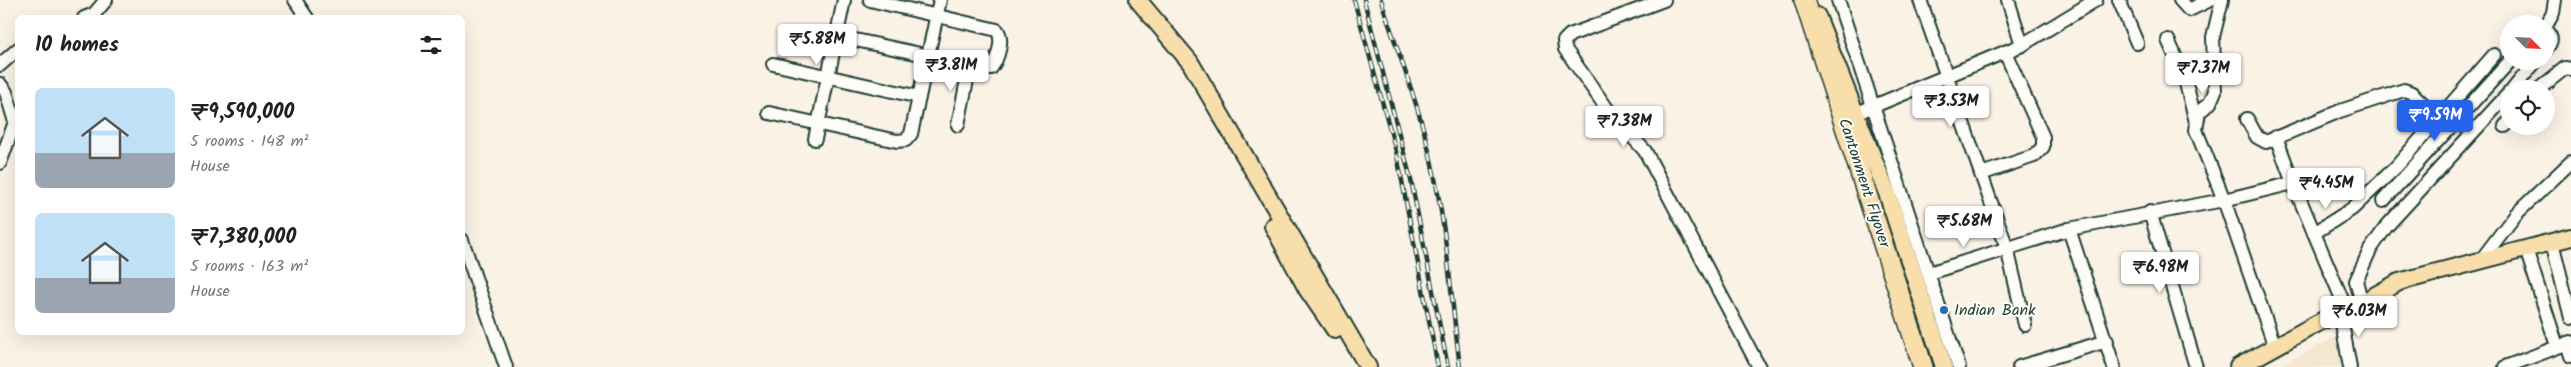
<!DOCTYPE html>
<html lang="en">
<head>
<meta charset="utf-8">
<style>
	:root { --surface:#fff; --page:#f2f2f2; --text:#222; --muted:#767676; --accent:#2563eb }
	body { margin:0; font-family:Kalam,sans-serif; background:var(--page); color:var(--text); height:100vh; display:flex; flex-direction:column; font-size:19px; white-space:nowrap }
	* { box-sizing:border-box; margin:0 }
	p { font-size:16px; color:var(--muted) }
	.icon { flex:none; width:28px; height:28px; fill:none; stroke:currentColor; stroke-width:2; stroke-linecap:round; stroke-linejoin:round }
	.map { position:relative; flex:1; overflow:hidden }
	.panel { position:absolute; left:15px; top:15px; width:450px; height:320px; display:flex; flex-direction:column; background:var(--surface); border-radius:8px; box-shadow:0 5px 20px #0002 }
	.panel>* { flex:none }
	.needle { width:32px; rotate:114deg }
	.buttons { position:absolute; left:2500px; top:15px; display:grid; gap:10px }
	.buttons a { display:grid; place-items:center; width:55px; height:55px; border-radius:50%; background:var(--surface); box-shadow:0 5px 20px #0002; font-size:25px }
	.price { position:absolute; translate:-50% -42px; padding:0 11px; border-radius:5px; background:#fff; color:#222; font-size:16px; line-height:32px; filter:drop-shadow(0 1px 2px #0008) }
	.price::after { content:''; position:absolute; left:50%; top:30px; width:15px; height:11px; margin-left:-8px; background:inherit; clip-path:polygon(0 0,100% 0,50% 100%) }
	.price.current { background:var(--accent); color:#fff }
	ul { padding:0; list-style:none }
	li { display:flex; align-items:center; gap:15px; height:125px; padding:0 20px }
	li span { display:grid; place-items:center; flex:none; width:140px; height:100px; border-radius:8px; color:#555 }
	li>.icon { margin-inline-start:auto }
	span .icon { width:60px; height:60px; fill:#fffc; stroke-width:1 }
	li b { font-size:21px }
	h2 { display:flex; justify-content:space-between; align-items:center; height:60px; padding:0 20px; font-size:21px }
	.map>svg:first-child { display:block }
</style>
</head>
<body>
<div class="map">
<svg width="2571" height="367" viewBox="0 0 2571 367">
	<rect width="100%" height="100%" fill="#f9f2e5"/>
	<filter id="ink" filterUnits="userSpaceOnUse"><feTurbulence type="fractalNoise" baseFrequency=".02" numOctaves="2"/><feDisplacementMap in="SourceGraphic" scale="10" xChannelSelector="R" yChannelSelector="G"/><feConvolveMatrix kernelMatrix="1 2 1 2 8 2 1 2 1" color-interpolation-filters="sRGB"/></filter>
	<g filter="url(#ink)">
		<path fill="#f5e6cf" d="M 2336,337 L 2342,367 L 2278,367 Z"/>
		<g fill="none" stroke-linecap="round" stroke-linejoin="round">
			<g stroke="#1f3d34" stroke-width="16">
				<g id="minor">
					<path d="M 295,0 L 307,18"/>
					<path d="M 1664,0 L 1570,35 L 1564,41 L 1565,49 L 1608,110 L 1645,151 L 1759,367"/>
					<path d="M 1838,0 L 1959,367"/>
					<path d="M 1920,0 L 2007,248 L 2025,325"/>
					<path d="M 2008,0 L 2022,45"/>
					<path d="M 2119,0 L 2137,43"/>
					<path d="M 2180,0 L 2189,10 L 2210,0"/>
					<path d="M 2222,0 L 2213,37 L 2215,91 L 2210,103 L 2199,112 L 2196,130 L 2224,200 L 2275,347"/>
					<path d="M 84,18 L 94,14 L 106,0"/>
					<path d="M 2546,26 L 2553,13 L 2555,0"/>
					<path d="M 2546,31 C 2553,38 2552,42 2546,49"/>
					<path d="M 837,36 L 985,68 L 991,68 C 998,59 1004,39 997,30 L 870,0"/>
					<path d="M 2168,40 L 2184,76 L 2196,122"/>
					<path d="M 773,64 L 919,97"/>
					<path d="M 0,65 L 18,49"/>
					<path d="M 0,84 L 6,92 L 15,122 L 0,163"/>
					<path d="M 2513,89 L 2536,61"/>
					<path d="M 2539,89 L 2565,68 L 2571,69"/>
					<path d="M 769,113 L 897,141 L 906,140 L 911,134 L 940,0"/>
					<path d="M 1857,113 L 2022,45 L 2096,0"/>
					<path d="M 2247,119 L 2257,137 L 2266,142 L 2340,111 L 2404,90 L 2412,93 L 2449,129"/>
					<path d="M 958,125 L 970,65"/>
					<path d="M 2505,126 L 2509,122"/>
					<path d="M 2276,137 L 2293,183"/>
					<path d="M 815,139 L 844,0"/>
					<path d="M 1981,174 L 2034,156 L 2043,147 L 2043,137 L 2005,52"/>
					<path d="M 2383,201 L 2510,61"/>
					<path d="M 2150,212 L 2196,367"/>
					<path d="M 2069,229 L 2114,367"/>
					<path d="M 2314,233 L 2352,209 L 2396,167 L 2494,55"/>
					<path d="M 462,240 L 506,367"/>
					<path d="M 2552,242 L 2571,318"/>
					<path d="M 2526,249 L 2557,346"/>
					<path d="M 2481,260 L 2516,214 L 2571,162"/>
					<path d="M 1929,273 L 2069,229 L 2224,200 L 2293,183 L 2347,311"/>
					<path d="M 2362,303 L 2356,281 L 2370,250 L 2386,227 L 2509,93"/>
					<path d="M 2340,313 L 2350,367"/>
					<path d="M 2567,343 L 2571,356"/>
					<path d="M 2019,367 L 2107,341"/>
					<path d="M 2505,367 L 2571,342"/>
				</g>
			</g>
			<g stroke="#1f3d34" stroke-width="20">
				<g id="major">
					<path d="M 1138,0 L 1190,62 L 1368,367"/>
					<path d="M 1817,16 L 1887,193 L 1944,367"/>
					<path d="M 1273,226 L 1307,289 L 1335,330"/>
					<path d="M 2238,367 L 2329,317 L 2347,311 L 2399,282 L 2571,237"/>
				</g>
			</g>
			<g stroke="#1f3d34" stroke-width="22">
				<path id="highway" d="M 1804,0 L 1923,367"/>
			</g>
			<use href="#minor" stroke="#fdfcf7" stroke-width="12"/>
			<use href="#major" stroke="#f8deab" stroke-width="16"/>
			<use href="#highway" stroke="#f8deab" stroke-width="19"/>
			<g stroke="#1f3d34" stroke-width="4.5">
				<g id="rail">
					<path d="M 1354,0 L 1397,155 L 1438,367"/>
					<path d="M 1364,0 L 1411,180 L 1448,367"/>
					<path d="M 1381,0 C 1398,53 1419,105 1431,160 C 1447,228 1451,298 1460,367"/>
				</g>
			</g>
			<use href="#rail" stroke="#fdfcf7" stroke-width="2.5" stroke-dasharray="8" stroke-linecap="butt"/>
		</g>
	</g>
	<circle fill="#1f6fb2" stroke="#fdfcf7" stroke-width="2" cx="1944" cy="310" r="5"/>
	<g text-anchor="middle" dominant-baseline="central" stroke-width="4" stroke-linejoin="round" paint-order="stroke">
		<g font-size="16" fill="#1f3d34" stroke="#fdfcf7">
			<text transform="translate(1864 183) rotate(72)">Cantonment Flyover</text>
		</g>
		<g font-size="16" fill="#1f3d34" stroke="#fdfcf7" text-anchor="start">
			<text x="1954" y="310">Indian Bank</text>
		</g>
	</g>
</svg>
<div class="buttons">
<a><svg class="needle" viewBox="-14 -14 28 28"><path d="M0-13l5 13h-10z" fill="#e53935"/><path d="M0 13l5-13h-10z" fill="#767676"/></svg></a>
<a><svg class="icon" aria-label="locate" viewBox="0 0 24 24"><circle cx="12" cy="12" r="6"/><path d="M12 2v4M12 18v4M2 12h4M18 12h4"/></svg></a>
</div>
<b class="price" style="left:817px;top:66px">₹5.88M</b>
<b class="price" style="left:951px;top:92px">₹3.81M</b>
<b class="price" style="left:2203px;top:95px">₹7.37M</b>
<b class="price" style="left:1951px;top:128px">₹3.53M</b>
<b class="price current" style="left:2435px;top:142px">₹9.59M</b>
<b class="price" style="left:1624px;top:148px">₹7.38M</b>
<b class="price" style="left:2326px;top:210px">₹4.45M</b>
<b class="price" style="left:1964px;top:248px">₹5.68M</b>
<b class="price" style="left:2160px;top:294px">₹6.98M</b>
<b class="price" style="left:2359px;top:338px">₹6.03M</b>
<section class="panel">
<h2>10 homes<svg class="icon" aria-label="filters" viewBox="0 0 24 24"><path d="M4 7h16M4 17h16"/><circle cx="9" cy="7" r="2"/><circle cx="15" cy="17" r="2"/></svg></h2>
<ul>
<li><span style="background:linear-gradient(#bfe0f5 65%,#9aa5b1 0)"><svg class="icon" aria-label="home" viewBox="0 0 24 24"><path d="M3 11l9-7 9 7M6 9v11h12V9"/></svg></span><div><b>₹9,590,000</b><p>5 rooms · 148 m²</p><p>House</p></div></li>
<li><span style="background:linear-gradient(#bfe0f5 65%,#9aa5b1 0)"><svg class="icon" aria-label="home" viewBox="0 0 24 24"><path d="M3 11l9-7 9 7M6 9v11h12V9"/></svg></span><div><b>₹7,380,000</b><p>5 rooms · 163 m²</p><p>House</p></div></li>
</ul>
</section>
</div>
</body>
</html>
